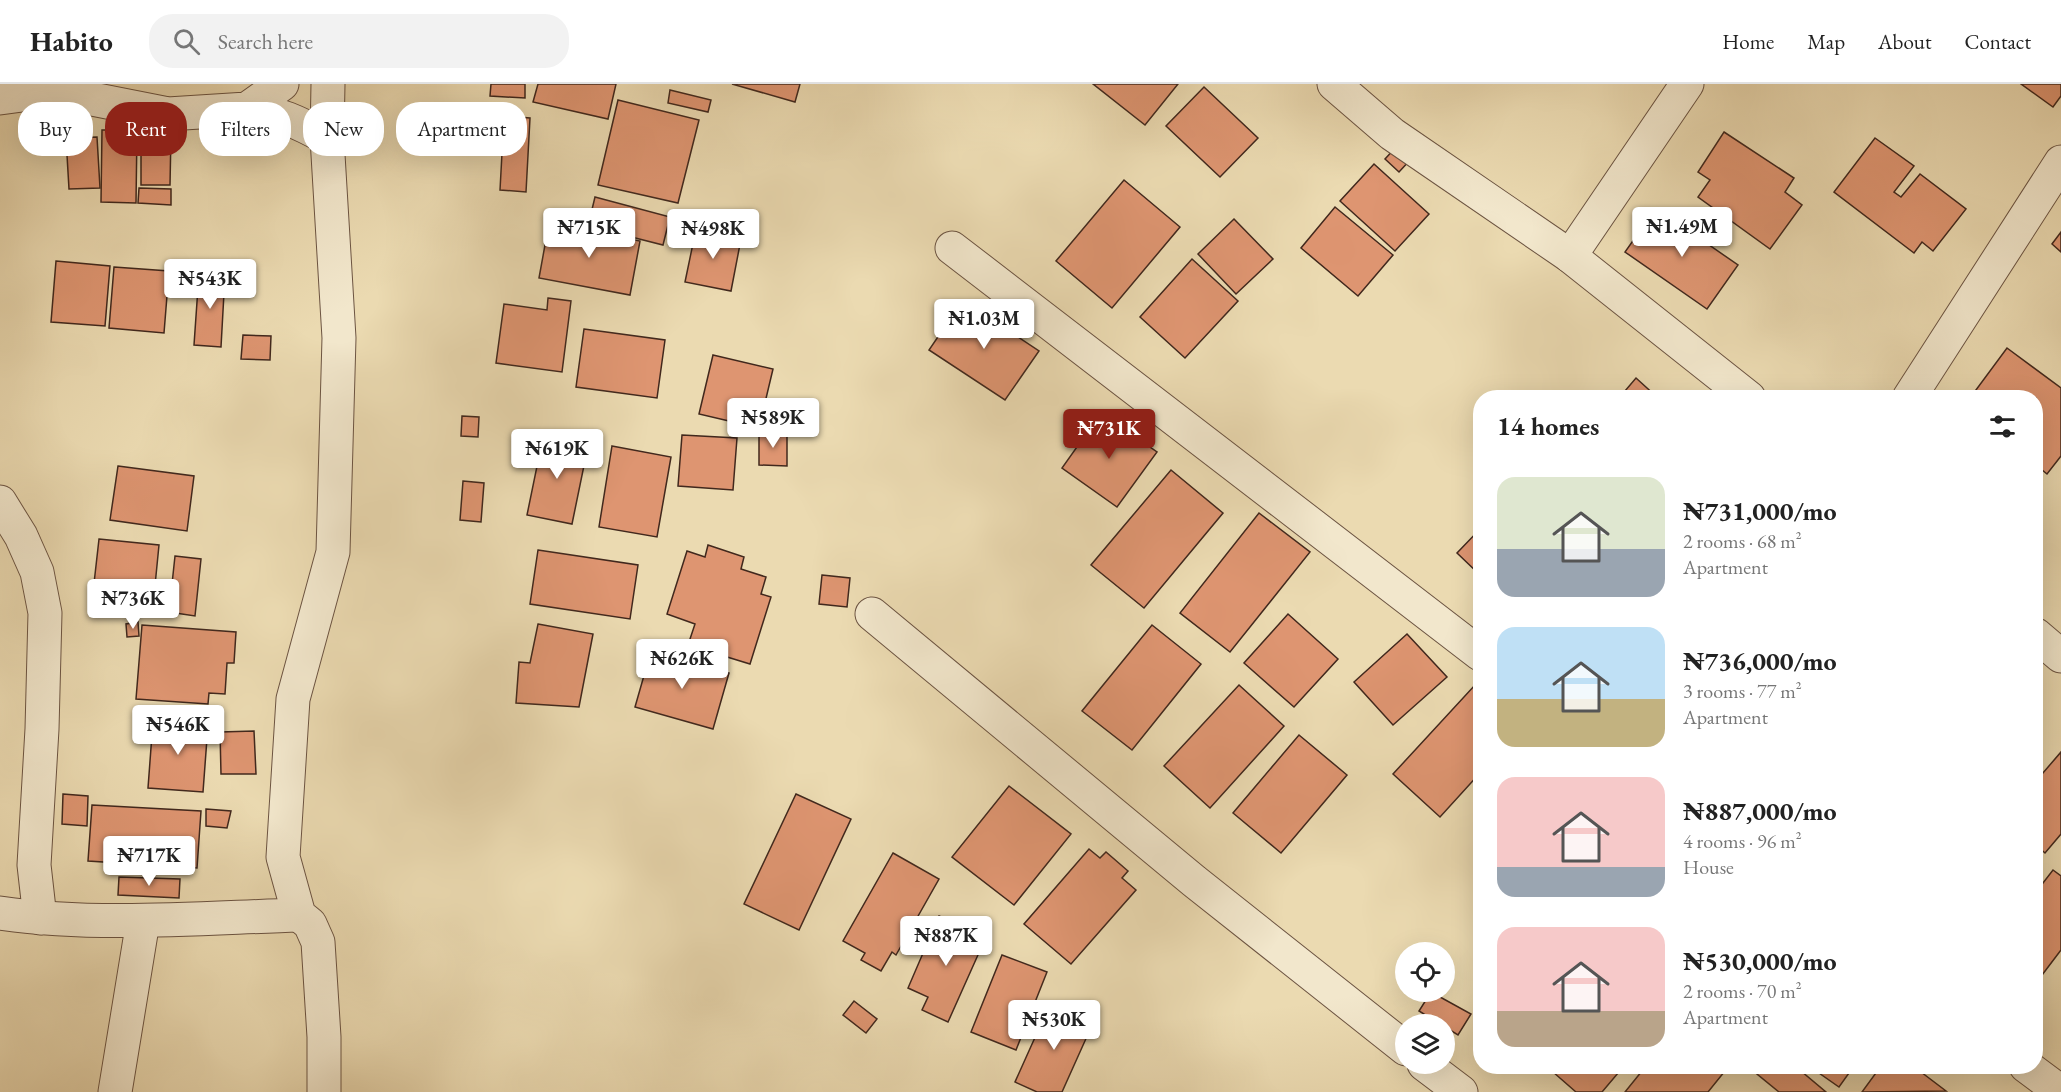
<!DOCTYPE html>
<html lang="en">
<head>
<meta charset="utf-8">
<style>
	:root { --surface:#fff; --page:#f2f2f2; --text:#222; --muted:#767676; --line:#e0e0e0; --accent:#8f2418 }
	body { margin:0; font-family:"EB Garamond",serif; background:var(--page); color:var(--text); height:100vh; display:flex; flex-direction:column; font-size:22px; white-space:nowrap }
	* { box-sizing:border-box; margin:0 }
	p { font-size:20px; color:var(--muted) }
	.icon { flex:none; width:33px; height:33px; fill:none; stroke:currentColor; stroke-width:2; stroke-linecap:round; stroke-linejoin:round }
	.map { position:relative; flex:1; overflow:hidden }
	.sheet { position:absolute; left:1473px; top:306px; width:570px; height:684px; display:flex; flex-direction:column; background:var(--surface); border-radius:24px; box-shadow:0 6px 24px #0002 }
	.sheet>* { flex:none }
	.hud { position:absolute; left:18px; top:18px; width:570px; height:54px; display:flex; gap:12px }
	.tools { position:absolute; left:1395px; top:858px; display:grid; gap:12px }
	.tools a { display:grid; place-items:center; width:60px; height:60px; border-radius:50%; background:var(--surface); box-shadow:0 6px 24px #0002; font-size:30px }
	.price { position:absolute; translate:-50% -51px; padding:0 14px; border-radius:6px; background:#fff; color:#222; font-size:20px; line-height:39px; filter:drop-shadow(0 2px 3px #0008) }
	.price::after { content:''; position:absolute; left:50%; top:36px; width:18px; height:14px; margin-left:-9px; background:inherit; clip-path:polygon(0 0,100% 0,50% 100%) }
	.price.selected { background:var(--accent); color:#fff }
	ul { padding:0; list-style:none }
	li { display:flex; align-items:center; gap:18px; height:150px; padding:0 24px }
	li span { display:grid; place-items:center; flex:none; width:168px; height:120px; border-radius:18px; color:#555 }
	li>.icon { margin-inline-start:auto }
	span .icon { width:72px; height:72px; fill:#fffc; stroke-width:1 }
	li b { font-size:26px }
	h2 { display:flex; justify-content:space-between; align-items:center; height:72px; padding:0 24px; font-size:26px }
	.pill { padding:0 21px; border-radius:24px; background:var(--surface); box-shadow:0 6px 24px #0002; font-size:21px; line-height:54px }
	.pill.selected { background:var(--accent); color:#fff }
	header { display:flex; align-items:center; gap:36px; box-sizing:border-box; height:84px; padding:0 30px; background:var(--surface); border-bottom:2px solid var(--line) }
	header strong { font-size:28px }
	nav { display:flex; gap:33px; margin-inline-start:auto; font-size:21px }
	.search { width:420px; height:54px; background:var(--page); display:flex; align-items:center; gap:15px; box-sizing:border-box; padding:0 21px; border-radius:24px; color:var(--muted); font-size:22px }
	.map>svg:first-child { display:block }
</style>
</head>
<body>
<header>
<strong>Habito</strong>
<div class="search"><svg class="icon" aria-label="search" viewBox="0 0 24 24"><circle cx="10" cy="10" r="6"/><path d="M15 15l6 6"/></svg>Search here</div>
<nav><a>Home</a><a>Map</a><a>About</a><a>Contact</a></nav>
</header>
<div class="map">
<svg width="2061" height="1008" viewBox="0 0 2061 1008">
	<rect width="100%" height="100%" fill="#ebdab1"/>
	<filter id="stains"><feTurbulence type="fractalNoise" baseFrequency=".00333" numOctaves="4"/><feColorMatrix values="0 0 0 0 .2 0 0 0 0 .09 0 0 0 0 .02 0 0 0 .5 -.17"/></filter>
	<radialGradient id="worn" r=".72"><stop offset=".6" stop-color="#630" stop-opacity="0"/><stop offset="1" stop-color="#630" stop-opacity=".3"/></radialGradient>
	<g fill="#de9571" stroke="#41281d" stroke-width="1.5">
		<path d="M 491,0 L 525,0 L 525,14 L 490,12 Z"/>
		<path d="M 538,0 L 616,0 L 608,35 L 533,18 Z"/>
		<path d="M 732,0 L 800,0 L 795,18 Z"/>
		<path d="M 1093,0 L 1178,0 L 1145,41 Z"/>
		<path d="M 2021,0 L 2061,0 L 2061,12 L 2053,23 Z"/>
		<path d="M 1204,3 L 1258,54 L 1220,93 L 1166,42 Z"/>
		<path d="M 670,6 L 711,16 L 708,28 L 668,19 Z"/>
		<path d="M 618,16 L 699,36 L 678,119 L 598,101 Z"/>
		<path d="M 504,32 L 530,34 L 526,108 L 500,106 Z"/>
		<path d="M 102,46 L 137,46 L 136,119 L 101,118 Z"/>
		<path d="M 1724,48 L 1794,94 L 1785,108 L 1802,121 L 1770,165 L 1698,113 L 1710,96 L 1698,88 Z"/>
		<path d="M 141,49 L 171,49 L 170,101 L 141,101 Z"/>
		<path d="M 97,53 L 100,104 L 69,105 L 66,54 Z"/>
		<path d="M 1875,54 L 1914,82 L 1894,108 L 1901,113 L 1920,90 L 1966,125 L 1933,167 L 1922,158 L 1914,169 L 1834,108 Z"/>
		<path d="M 1397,62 L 1411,75 L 1399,88 L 1385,75 Z"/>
		<path d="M 1374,80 L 1429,130 L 1395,167 L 1340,117 Z"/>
		<path d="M 1124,96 L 1180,143 L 1112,224 L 1056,177 Z"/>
		<path d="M 139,104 L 171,105 L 171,121 L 138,119 Z"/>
		<path d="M 595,113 L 670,133 L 663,161 L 588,142 Z"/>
		<path d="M 1335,123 L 1393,171 L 1358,212 L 1301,164 Z"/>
		<path d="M 1656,124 L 1738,181 L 1707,225 L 1625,168 Z"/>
		<path d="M 1234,135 L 1273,175 L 1236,210 L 1198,170 Z"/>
		<path d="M 549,139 L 640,157 L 630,211 L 539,194 Z"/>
		<path d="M 696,145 L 741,155 L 731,207 L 685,198 Z"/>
		<path d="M 2061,148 L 2061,168 L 2052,160 Z"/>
		<path d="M 1192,175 L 1238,217 L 1185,274 L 1140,233 Z"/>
		<path d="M 56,177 L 110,182 L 105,242 L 51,238 Z"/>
		<path d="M 114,183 L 169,187 L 164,249 L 109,244 Z"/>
		<path d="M 199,189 L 225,191 L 221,263 L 194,261 Z"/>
		<path d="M 548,214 L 571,217 L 562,288 L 496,279 L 504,220 L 547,226 Z"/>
		<path d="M 963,216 L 1039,267 L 1005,316 L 929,266 Z"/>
		<path d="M 584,245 L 665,256 L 657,314 L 576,303 Z"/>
		<path d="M 243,251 L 271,252 L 270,276 L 241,275 Z"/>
		<path d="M 2007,264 L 2061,304 L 2061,372 L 2047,390 L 2036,381 L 2036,314 L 1970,314 Z"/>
		<path d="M 713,271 L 773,285 L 759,344 L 699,330 Z"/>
		<path d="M 1636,294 L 1658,314 L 1619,314 Z"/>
		<path d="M 1101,329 L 1157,368 L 1117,423 L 1062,384 Z"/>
		<path d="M 462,332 L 479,333 L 478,353 L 461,352 Z"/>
		<path d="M 759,348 L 787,349 L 787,382 L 759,381 Z"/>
		<path d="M 682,351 L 737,354 L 733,406 L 678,402 Z"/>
		<path d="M 543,353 L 588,362 L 572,440 L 527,431 Z"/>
		<path d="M 612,362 L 671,373 L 657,453 L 599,443 Z"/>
		<path d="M 118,382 L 194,392 L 187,447 L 110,436 Z"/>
		<path d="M 1171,386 L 1223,429 L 1144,524 L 1091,481 Z"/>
		<path d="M 463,397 L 484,399 L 481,438 L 460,436 Z"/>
		<path d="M 1259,429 L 1310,468 L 1230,568 L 1180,529 Z"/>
		<path d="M 1480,445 L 1480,491 L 1457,469 Z"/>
		<path d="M 99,455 L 159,461 L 152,532 L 91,526 Z"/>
		<path d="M 708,461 L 744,473 L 741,485 L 766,493 L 761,510 L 771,513 L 750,580 L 688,561 L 695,540 L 667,530 L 687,467 L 705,473 Z"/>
		<path d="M 538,466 L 638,481 L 630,535 L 530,520 Z"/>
		<path d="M 175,472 L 201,475 L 195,532 L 169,528 Z"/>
		<path d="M 822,491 L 850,494 L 847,523 L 819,520 Z"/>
		<path d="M 1288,530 L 1338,575 L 1294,623 L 1244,579 Z"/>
		<path d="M 138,538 L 139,552 L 127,553 L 126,540 Z"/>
		<path d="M 538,540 L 593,550 L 579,623 L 516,619 L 519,578 L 530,579 Z"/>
		<path d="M 142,541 L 236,548 L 234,579 L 227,579 L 225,610 L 209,609 L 208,620 L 136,615 Z"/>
		<path d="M 1152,541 L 1201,580 L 1132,666 L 1082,627 Z"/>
		<path d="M 1407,550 L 1447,593 L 1393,641 L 1354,598 Z"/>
		<path d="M 651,567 L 729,589 L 713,645 L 635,623 Z"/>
		<path d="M 1239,601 L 1284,642 L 1210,724 L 1164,682 Z"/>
		<path d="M 1475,601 L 1480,606 L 1480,689 L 1440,733 L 1393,690 Z"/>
		<path d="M 153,637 L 208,641 L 203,708 L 148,704 Z"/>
		<path d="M 254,647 L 256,690 L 221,690 L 220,648 Z"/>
		<path d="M 1299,651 L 1347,691 L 1281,769 L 1233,729 Z"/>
		<path d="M 2061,668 L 2061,750 L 2045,769 L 2036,761 L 2036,697 Z"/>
		<path d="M 1009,702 L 1071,750 L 1014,821 L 952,773 Z"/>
		<path d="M 63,710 L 88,712 L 87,742 L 62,740 Z"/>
		<path d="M 796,710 L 851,735 L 799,846 L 744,820 Z"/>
		<path d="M 92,721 L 201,727 L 197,784 L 88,777 Z"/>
		<path d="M 206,725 L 231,727 L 227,744 L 206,742 Z"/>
		<path d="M 1089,765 L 1100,774 L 1106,768 L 1128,787 L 1122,794 L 1136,806 L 1071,880 L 1024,840 Z"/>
		<path d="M 893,769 L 939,795 L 896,871 L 892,868 L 881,887 L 861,876 L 865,869 L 843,857 Z"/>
		<path d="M 2053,786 L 2061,792 L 2061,866 L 2036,899 L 2036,808 Z"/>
		<path d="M 119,793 L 180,795 L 179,814 L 118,811 Z"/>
		<path d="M 939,832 L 986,853 L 948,938 L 922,926 L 928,913 L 908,904 Z"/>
		<path d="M 1480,865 L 1480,878 L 1474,873 Z"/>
		<path d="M 1002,871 L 1047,888 L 1016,966 L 971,948 Z"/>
		<path d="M 1431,908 L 1471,930 L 1458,951 L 1419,927 Z"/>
		<path d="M 854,917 L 877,935 L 866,949 L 843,931 Z"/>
		<path d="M 1050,920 L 1093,939 L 1062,1008 L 1037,1008 L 1015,998 Z"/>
		<path d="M 1558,982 L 1624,982 L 1602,1008 L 1576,1008 L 1553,988 Z"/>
		<path d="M 1646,982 L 1729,982 L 1708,1008 L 1625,1008 Z"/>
		<path d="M 1762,982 L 1795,982 L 1826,1008 L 1779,1008 L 1757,990 Z"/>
		<path d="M 1809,982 L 1854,982 L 1839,1003 Z"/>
		<path d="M 1881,982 L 1913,982 L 1946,1007 L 1862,1008 Z"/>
	</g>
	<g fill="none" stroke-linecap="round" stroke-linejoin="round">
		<g stroke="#6c5442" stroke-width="35">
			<g id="street">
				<path d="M 1334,0 L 1392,50 L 1570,172 L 1749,314"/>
				<path d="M 0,14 L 52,7 L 168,30 L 247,25 L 282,0"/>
				<path d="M 247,25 C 277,28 300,39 327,54"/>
				<path d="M 952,164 L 1480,570"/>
				<path d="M 1570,172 L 1687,0"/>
				<path d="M 1909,314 L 2061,78"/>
				<path d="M 0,418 L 21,452 L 37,488 L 45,529 L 42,645 L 34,781 L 40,834"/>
				<path d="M 872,530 L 1194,797 L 1406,965"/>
				<path d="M 2036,551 L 2061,572"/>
				<path d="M 0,829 C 99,843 200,834 299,831"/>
				<path d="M 1424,980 L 1461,1008"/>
				<path d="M 2026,982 L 2061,1008"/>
				<path d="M 115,1008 L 143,837"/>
				<path d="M 324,1008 L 324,953 L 318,858 L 310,840 L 299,831 L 283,773 L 293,615 L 333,468 L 339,254 L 327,54 L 328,0"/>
			</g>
		</g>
		<use href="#street" stroke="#f2e7cc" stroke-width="33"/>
	</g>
	<rect width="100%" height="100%" filter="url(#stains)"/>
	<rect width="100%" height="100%" fill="url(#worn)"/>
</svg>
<div class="tools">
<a><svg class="icon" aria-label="locate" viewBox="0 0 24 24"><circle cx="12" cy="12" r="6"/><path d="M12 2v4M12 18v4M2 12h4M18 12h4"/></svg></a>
<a><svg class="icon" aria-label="layers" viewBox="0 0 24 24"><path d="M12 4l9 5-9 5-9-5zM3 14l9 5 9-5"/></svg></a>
</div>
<b class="price" style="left:1682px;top:174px">₦1.49M</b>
<b class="price" style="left:589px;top:175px">₦715K</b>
<b class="price" style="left:713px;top:176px">₦498K</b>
<b class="price" style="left:210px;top:226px">₦543K</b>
<b class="price" style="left:984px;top:266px">₦1.03M</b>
<b class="price" style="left:773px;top:365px">₦589K</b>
<b class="price selected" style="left:1109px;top:376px">₦731K</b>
<b class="price" style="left:557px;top:396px">₦619K</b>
<b class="price" style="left:133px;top:546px">₦736K</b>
<b class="price" style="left:682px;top:606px">₦626K</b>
<b class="price" style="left:178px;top:672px">₦546K</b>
<b class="price" style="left:149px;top:803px">₦717K</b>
<b class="price" style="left:946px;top:883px">₦887K</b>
<b class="price" style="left:1054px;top:967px">₦530K</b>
<div class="hud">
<a class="pill">Buy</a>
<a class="pill selected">Rent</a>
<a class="pill">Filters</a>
<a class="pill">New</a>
<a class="pill">Apartment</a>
</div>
<section class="sheet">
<h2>14 homes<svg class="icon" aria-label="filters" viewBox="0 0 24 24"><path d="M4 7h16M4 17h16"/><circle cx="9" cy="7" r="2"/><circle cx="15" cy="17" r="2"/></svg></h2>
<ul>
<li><span style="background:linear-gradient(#dfe7d0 60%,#9aa5b1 0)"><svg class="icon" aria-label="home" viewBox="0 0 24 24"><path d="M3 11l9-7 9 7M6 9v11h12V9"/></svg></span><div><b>₦731,000/mo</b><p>2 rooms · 68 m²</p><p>Apartment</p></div></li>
<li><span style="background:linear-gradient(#bfe0f5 60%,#c2b280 0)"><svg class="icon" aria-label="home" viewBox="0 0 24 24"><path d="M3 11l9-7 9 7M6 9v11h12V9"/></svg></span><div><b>₦736,000/mo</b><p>3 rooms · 77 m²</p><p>Apartment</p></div></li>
<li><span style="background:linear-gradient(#f6c9c9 75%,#9aa5b1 0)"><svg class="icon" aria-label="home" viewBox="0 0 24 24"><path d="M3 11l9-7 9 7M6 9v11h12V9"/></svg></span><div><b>₦887,000/mo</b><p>4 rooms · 96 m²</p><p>House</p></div></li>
<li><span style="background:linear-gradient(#f6c9c9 70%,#b9a48a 0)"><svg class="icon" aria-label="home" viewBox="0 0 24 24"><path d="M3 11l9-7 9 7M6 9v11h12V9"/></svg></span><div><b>₦530,000/mo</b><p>2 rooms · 70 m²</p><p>Apartment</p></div></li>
</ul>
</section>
</div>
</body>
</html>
